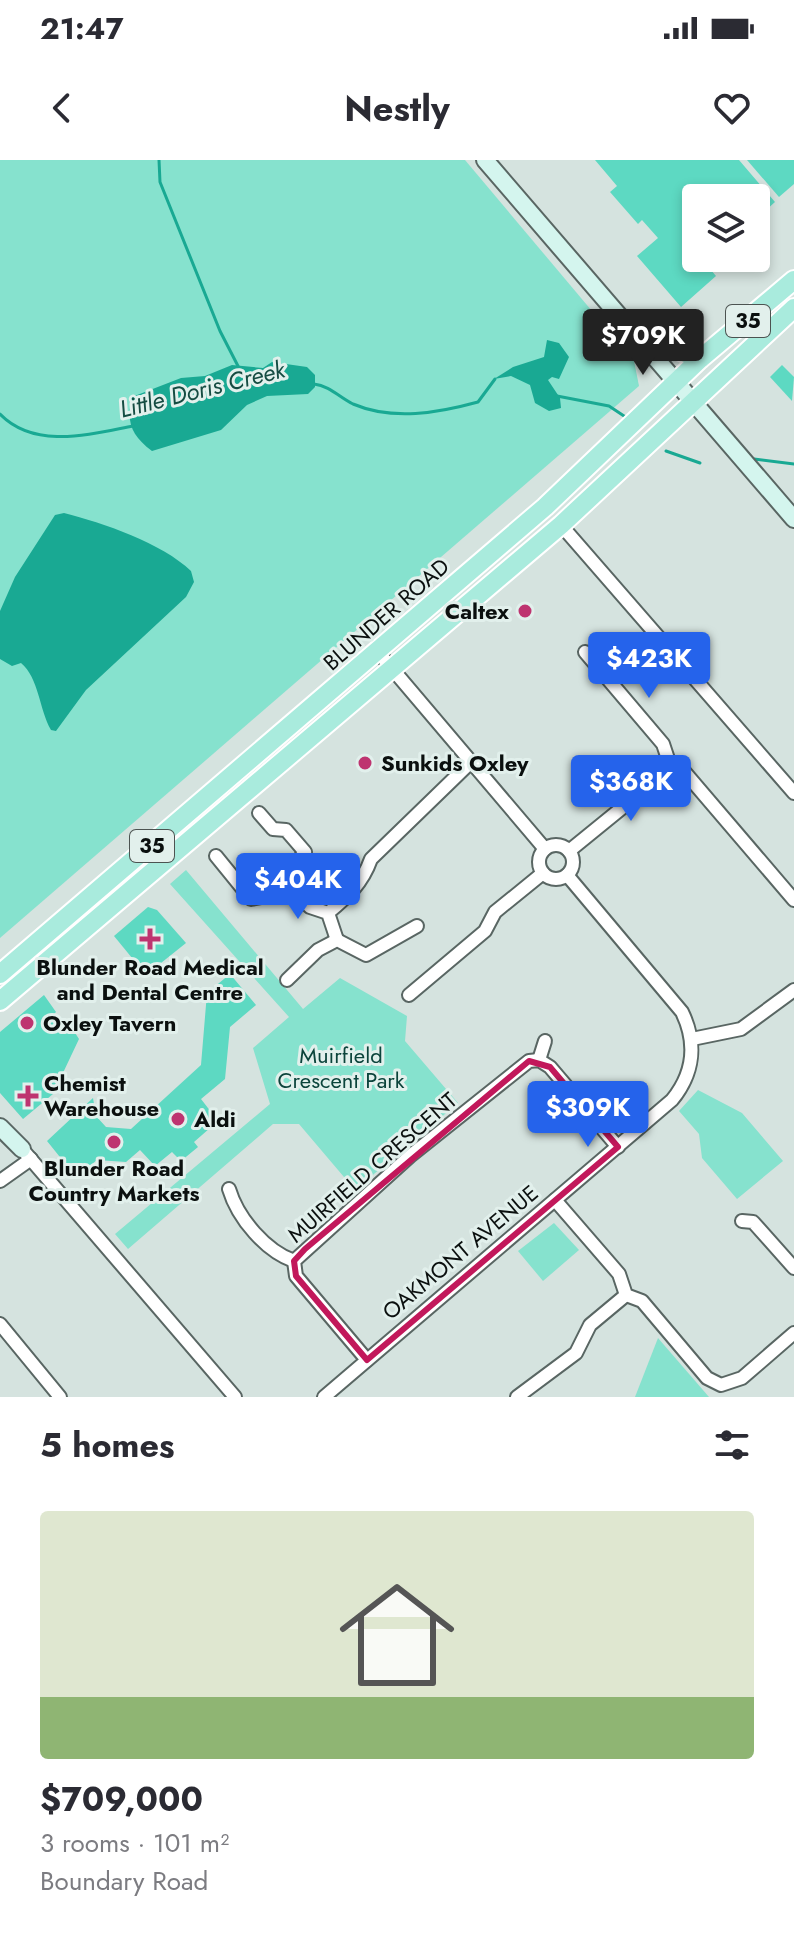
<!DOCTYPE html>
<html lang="en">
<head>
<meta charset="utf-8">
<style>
	:root { --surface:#fff; --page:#f2f2f3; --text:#2b2b33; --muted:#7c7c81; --line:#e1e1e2; --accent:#2563eb }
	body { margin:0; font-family:Jost,sans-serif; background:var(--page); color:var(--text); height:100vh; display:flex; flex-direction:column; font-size:30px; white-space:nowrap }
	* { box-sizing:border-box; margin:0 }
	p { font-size:26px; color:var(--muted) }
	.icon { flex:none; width:44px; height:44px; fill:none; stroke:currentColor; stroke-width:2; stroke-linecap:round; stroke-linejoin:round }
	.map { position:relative; height:1237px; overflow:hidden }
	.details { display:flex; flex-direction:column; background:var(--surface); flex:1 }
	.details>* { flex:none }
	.fabs { position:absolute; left:682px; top:24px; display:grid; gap:16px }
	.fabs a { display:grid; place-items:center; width:88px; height:88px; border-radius:8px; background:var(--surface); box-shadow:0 4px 12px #0003; font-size:40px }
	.price { position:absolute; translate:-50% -68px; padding:0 18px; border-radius:8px; background:var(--accent); color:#fff; font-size:26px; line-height:52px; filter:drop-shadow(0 2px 4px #0008) }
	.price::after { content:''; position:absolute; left:50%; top:48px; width:24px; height:18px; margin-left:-12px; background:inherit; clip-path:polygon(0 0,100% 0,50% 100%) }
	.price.current { background:#222; color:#fff }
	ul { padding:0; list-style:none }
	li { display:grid; align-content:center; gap:16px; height:424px; padding:0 40px }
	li+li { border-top:2px solid var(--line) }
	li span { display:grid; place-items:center; height:248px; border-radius:8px; color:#555 }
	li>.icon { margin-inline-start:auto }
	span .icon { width:144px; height:144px; fill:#fffc; stroke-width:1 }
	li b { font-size:34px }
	h2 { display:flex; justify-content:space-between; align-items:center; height:96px; padding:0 40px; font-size:34px }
	.status { display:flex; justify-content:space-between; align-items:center; height:56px; padding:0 40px; background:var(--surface); direction:ltr }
	.status svg { height:22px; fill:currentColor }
	header { display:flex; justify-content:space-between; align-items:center; height:104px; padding:0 40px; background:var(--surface); font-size:36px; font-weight:700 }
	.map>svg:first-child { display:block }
</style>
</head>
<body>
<div class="status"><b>21:47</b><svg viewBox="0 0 49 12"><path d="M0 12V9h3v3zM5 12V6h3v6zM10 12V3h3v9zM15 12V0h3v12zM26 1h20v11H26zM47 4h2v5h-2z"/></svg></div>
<header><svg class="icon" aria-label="back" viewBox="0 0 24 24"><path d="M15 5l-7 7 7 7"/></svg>Nestly<svg class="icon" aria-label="heart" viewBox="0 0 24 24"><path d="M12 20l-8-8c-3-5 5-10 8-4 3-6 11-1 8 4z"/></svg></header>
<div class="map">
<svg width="794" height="1237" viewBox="0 0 794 1237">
	<rect width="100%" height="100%" fill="#d5e3df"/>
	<g fill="#86e2ce">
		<path d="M 0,0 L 465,0 L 634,201 L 639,226 L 0,778 Z"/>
		<path d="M 186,710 L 303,849 L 340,818 L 407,856 L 405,881 L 458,943 L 355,1030 L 299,964 L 273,964 L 128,1089 L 115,1074 L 270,944 L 253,888 L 289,857 L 170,724 Z"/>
		<path d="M 698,930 L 742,953 L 783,1001 L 737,1039 L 702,998 L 699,974 L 679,951 Z"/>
		<path d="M 554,1063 L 579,1090 L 543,1121 L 518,1091 Z"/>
		<path d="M 658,1178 L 709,1237 L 635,1237 Z"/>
	</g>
	<g fill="#19a993">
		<path d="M 547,180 L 559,183 L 569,197 L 559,219 L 552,217 L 548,220 L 560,238 L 561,248 L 549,251 L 535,243 L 530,225 L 511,216 L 494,219 L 513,207 L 544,197 Z"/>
		<path d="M 272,202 L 307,207 L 315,215 L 315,227 L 308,234 L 267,236 L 247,245 L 221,270 L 152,291 C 131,275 126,262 132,237 L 181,218 L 205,216 L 232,205 L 263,208 Z"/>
		<path d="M 64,353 C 103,363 162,383 191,411 L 194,422 L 186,437 L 86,530 L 56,571 L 51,570 C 39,549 39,518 21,503 L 12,506 L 0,499 L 0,451 L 15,417 L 55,355 Z"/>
	</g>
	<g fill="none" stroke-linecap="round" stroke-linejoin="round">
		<g stroke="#19a993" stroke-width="3">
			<path d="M 159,0 L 160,22 L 220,171 L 239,208"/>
			<path d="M 314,224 C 330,226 340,238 353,244 C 393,261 438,253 478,242 L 495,219"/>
			<path d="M 557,236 L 609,246 L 627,258"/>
			<path d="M 0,254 C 35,290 91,274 133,266"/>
			<path d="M 666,291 L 700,303"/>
			<path d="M 754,299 L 794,304"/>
		</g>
	</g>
	<g fill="#5dd9c2">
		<path d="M 595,0 L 739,0 L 775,42 L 756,59 L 756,38 L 696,38 L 696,98 L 710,98 L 705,103 L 716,116 L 681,147 L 637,96 L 658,78 L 642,60 L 638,64 L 610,32 L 617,26 Z"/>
		<path d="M 747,0 L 794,0 L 794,24 L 779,37 Z"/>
		<path d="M 782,205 L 794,217 L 792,241 L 770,217 Z"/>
		<path d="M 148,747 L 157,750 L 186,783 L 146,815 L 114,776 Z"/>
		<path d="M 230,814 L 256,845 L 230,867 L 225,919 L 201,939 L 218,961 L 194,982 L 198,987 L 181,1001 L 172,992 L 155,1006 L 140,990 L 126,1002 L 97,1000 L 76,1017 L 47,981 L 93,938 L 96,956 L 106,967 L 131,969 L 201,905 L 207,833 Z"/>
		<path d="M 44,835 L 56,852 L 52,856 L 56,861 L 60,857 L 68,862 L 79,879 L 53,934 L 23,959 L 0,933 L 0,872 Z"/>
	</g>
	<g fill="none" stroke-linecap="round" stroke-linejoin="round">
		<g stroke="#596663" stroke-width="16">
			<g id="street">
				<path d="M 561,365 L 794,633"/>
				<path d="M 378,492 L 545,689"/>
				<path d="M 585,492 L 663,584 L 671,608"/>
				<path d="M 671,608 L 682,609 L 794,740"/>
				<circle cx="556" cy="702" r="17"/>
				<path d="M 569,691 L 671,608"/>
				<path d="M 216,696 L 251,739 L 267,736 L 285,724 L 288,713 L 305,692 L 286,670 L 273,669 L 259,653"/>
				<path d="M 285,724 L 310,747 L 328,753 L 337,780"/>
				<path d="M 328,753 C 348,736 362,724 371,699 L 471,602"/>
				<path d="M 287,820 L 318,790 L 337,780 L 366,795 L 417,766"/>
				<path d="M 409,835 L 485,771 L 495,752 L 543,713"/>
				<path d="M 692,879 L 741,869 L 794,830"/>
				<path d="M 539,900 L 545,881"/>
				<path d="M 22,989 L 235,1237"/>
				<path d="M 0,1021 L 31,999"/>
				<path d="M 229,1029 C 238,1059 266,1091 294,1101"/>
				<path d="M 555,1040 L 619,1114 L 626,1135 L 642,1141 L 707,1218 L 721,1225 L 742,1218 L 794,1173"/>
				<path d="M 742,1061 L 753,1062 L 794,1108"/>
				<path d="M 0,1164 L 60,1237"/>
				<path d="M 367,1200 L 296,1116 L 294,1101 L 410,996 L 529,901 L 539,900 L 550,907 L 618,987"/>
				<path d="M 324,1237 L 672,940 C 694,913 697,883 682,852 L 567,715"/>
				<path d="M 517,1237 L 576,1193 L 590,1165 L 626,1135"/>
			</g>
		</g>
		<g stroke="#596663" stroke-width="20">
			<g id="secondary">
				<path d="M 485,0 L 794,359"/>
				<path d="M 0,967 L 22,989"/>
			</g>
		</g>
		<g stroke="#fff" stroke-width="22">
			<g id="primary">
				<path d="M 642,184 L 664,184 L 700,199"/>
				<path d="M 0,814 L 545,347 L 700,199 L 794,120"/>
				<path d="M 0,841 L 561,365 L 794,148"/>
			</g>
		</g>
		<use href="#street" stroke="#fff" stroke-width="12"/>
		<use href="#secondary" stroke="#d4f5ee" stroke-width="16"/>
		<use href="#primary" stroke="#a9ebdd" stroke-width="18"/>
	</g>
	<path fill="none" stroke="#c2185b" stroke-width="6" stroke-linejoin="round" d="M 529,901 L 550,907 L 618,987 L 367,1200 L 296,1116 L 294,1101 L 305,1089 Z"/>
	<g fill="#be3470" stroke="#e2f0ec" stroke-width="3">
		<circle cx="525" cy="451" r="8"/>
		<circle cx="365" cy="603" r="8"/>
		<path d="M146 767h8v8h8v8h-8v8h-8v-8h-8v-8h8z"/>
		<circle cx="27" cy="863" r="8"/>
		<path d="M24 924h8v8h8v8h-8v8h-8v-8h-8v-8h8z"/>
		<circle cx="178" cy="959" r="8"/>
		<circle cx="114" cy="982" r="8"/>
	</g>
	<g text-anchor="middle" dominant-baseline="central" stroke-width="6" stroke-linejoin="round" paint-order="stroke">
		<g fill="#e2f0ec" stroke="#4c5351" stroke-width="2">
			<rect x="726" y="145" width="44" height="32" rx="6"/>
			<rect x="130" y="670" width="44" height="32" rx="6"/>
		</g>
		<g font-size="20" font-weight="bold" fill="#0b100f">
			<text x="748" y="161">35</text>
			<text x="152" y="686">35</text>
		</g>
		<g font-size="22" font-weight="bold" fill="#0b100f" stroke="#e2f0ec" text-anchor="start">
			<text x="509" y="451" text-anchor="end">Caltex</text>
			<text x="381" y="603">Sunkids Oxley</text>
			<text x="150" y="807" text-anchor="middle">Blunder Road Medical<tspan x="150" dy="25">and Dental Centre</tspan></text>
			<text x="43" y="863">Oxley Tavern</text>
			<text x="44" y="923">Chemist<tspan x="44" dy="25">Warehouse</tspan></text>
			<text x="194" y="959">Aldi</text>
			<text x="114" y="1008" text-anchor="middle">Blunder Road<tspan x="114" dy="25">Country Markets</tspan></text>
		</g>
		<g font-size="22" fill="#0b100f" stroke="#e2f0ec">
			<text transform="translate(386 454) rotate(-41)">BLUNDER ROAD</text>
			<text transform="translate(372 1007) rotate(-41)">MUIRFIELD CRESCENT</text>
			<text transform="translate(460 1092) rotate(-40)">OAKMONT AVENUE</text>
		</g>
		<g font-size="22" fill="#0b443b" stroke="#e2f0ec">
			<text x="341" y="895">Muirfield<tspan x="341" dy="25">Crescent Park</tspan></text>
		</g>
		<g font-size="24" font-style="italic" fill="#154c42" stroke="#e2f0ec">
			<text transform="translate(202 229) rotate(-14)">Little Doris Creek</text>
		</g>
	</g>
</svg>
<div class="fabs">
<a><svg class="icon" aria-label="layers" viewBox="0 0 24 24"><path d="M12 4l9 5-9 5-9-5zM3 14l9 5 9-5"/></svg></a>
</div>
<b class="price current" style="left:643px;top:217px">$709K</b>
<b class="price" style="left:649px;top:540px">$423K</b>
<b class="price" style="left:631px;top:663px">$368K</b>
<b class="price" style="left:298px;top:761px">$404K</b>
<b class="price" style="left:588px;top:989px">$309K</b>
</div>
<section class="details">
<h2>5 homes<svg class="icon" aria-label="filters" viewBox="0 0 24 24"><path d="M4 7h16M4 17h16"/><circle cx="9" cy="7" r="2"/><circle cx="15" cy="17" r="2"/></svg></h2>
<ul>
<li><span style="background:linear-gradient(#dfe7d0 75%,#8fb573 0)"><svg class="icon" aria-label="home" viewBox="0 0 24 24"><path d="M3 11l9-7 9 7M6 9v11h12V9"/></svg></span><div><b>$709,000</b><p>3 rooms · 101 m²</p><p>Boundary Road</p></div></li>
</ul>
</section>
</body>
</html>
